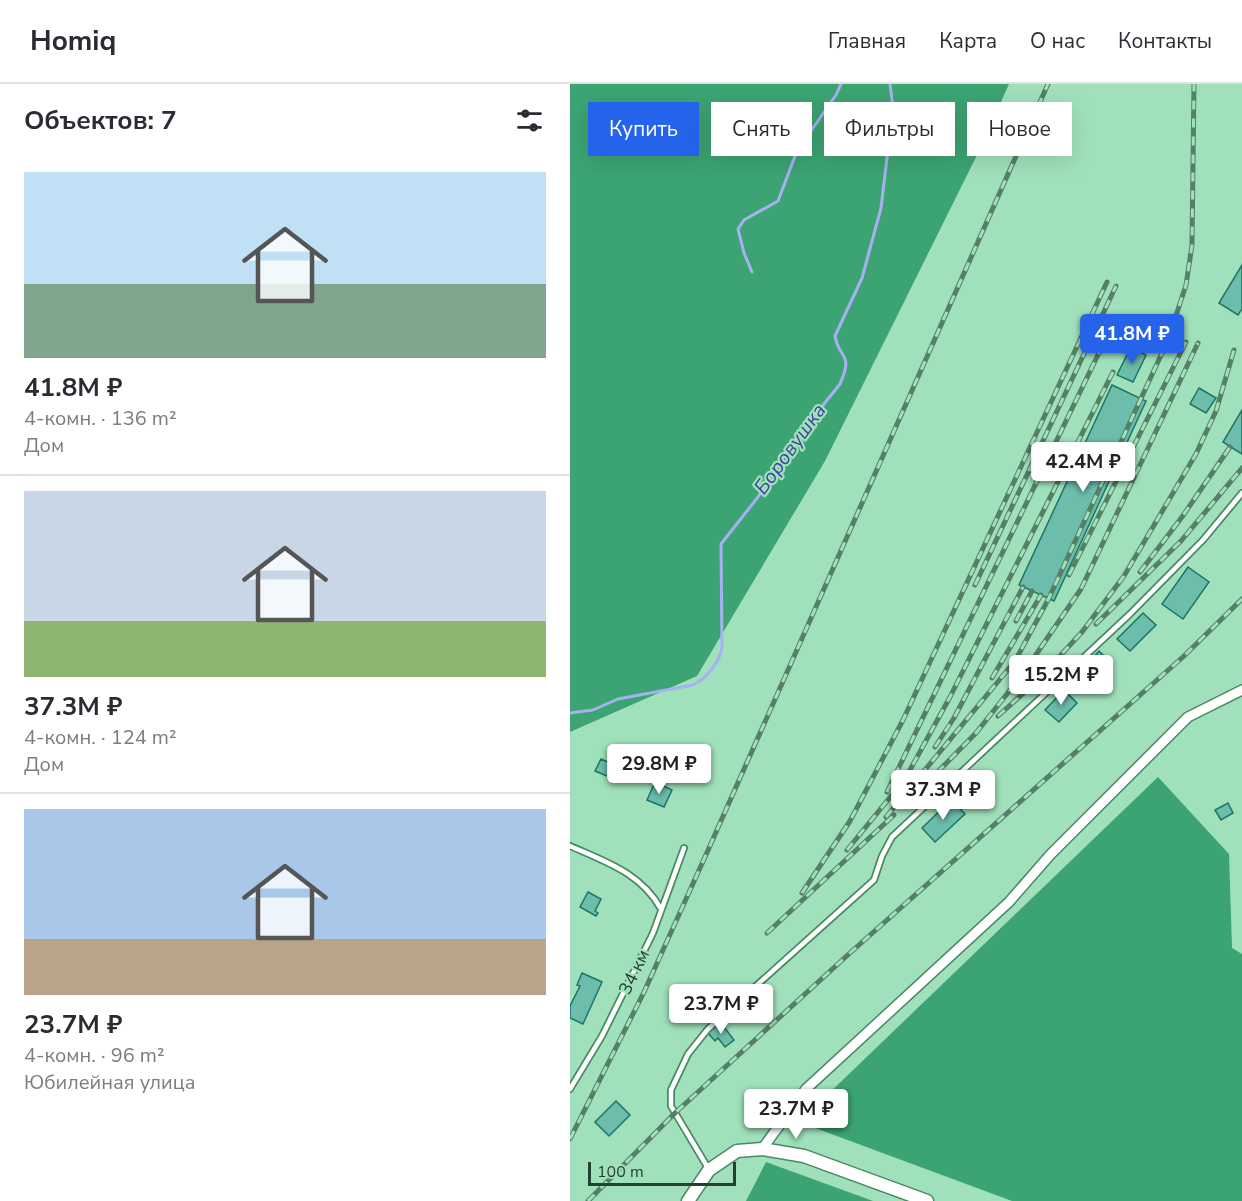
<!DOCTYPE html>
<html lang="ru">
<head>
<meta charset="utf-8">
<style>
	:root { --surface:#fff; --page:#f7f7f7; --text:#2b2b33; --muted:#7c7c81; --line:#e1e1e2; --accent:#2563eb }
	body { margin:0; font-family:"Nunito Sans",sans-serif; background:var(--page); color:var(--text); height:100vh; display:flex; flex-direction:column; font-size:22px; white-space:nowrap }
	* { box-sizing:border-box; margin:0 }
	p { font-size:20px; color:var(--muted) }
	.icon { flex:none; width:33px; height:33px; fill:none; stroke:currentColor; stroke-width:2; stroke-linecap:round; stroke-linejoin:round }
	.map { position:relative; flex:1; overflow:hidden }
	.details { display:flex; flex-direction:column; background:var(--surface); width:570px }
	.details>* { flex:none }
	.hud { position:absolute; left:18px; top:18px; width:564px; height:54px; display:flex; gap:12px }
	.scale { position:absolute; left:18px; bottom:15px; width:148px; box-sizing:border-box; padding-left:6px; border:3px solid #254031; border-top:0; font-size:16px; line-height:21px; white-space:nowrap; color:#254031; -webkit-text-stroke:4px #a0e1bb; paint-order:stroke }
	.price { position:absolute; translate:-50% -51px; padding:0 14px; border-radius:6px; background:#fff; color:#222; font-size:20px; line-height:39px; filter:drop-shadow(0 2px 3px #0008) }
	.price::after { content:''; position:absolute; left:50%; top:36px; width:18px; height:14px; margin-left:-9px; background:inherit; clip-path:polygon(0 0,100% 0,50% 100%) }
	.price.active { background:var(--accent); color:#fff }
	ul { padding:0; list-style:none }
	li { display:grid; align-content:center; gap:12px; height:318px; padding:0 24px }
	li+li { border-top:2px solid var(--line) }
	li span { display:grid; place-items:center; height:186px; border-radius:0px; color:#555 }
	li>.icon { margin-inline-start:auto }
	span .icon { width:108px; height:108px; fill:#fffc; stroke-width:1 }
	li b { font-size:26px }
	h2 { display:flex; justify-content:space-between; align-items:center; height:72px; padding:0 24px; font-size:26px }
	.pill { padding:0 21px; border-radius:0px; background:var(--surface); box-shadow:0 6px 24px #0002; font-size:21px; line-height:54px }
	.pill.active { background:var(--accent); color:#fff }
	header { display:flex; align-items:center; gap:36px; box-sizing:border-box; height:84px; padding:0 30px; background:var(--surface); border-bottom:2px solid var(--line) }
	header strong { font-size:28px }
	nav { display:flex; gap:33px; margin-inline-start:auto; font-size:21px }
	main { display:flex; flex:1; min-height:0 }
	.map>svg:first-child { display:block }
</style>
</head>
<body>
<header>
<strong>Homiq</strong>
<nav><a>Главная</a><a>Карта</a><a>О нас</a><a>Контакты</a></nav>
</header>
<main>
<section class="details">
<h2>Объектов: 7<svg class="icon" aria-label="filters" viewBox="0 0 24 24"><path d="M4 7h16M4 17h16"/><circle cx="9" cy="7" r="2"/><circle cx="15" cy="17" r="2"/></svg></h2>
<ul>
<li><span style="background:linear-gradient(#bfe0f5 60%,#7fa58c 0)"><svg class="icon" aria-label="home" viewBox="0 0 24 24"><path d="M3 11l9-7 9 7M6 9v11h12V9"/></svg></span><div><b>41.8M ₽</b><p>4-комн. · 136 m²</p><p>Дом</p></div></li>
<li><span style="background:linear-gradient(#c9d6e8 70%,#8fb573 0)"><svg class="icon" aria-label="home" viewBox="0 0 24 24"><path d="M3 11l9-7 9 7M6 9v11h12V9"/></svg></span><div><b>37.3M ₽</b><p>4-комн. · 124 m²</p><p>Дом</p></div></li>
<li><span style="background:linear-gradient(#a9c7e8 70%,#b9a48a 0)"><svg class="icon" aria-label="home" viewBox="0 0 24 24"><path d="M3 11l9-7 9 7M6 9v11h12V9"/></svg></span><div><b>23.7M ₽</b><p>4-комн. · 96 m²</p><p>Юбилейная улица</p></div></li>
</ul>
</section>
<div class="map">
<svg width="672" height="1117" viewBox="0 0 672 1117">
	<rect width="100%" height="100%" fill="#a0e1bb"/>
	<g fill="#3ca472">
		<path d="M 0,0 L 439,0 L 411,63 L 255,377 L 127,592 L 0,648 Z"/>
		<path d="M 588,693 L 659,770 L 662,864 L 672,870 L 672,1117 L 442,1117 L 229,1038 Z"/>
		<path d="M 196,1078 L 303,1117 L 176,1117 Z"/>
	</g>
	<g fill="none" stroke-linecap="round" stroke-linejoin="round">
		<g stroke="#a8b0f4" stroke-width="3">
			<path d="M 182,188 L 174,169 L 168,145 L 174,136 L 208,117 L 227,67 L 266,11 L 271,0"/>
			<path d="M 0,629 L 23,626 L 48,615 L 123,601 C 137,594 150,578 152,563 L 151,460 L 188,413 L 221,361 L 270,300 C 284,268 269,276 265,252 L 292,194 L 311,124 L 323,24 L 320,0"/>
		</g>
	</g>
	<g fill="#6cbdac" stroke="#1c7566" stroke-width="1.5">
		<path d="M 672,181 L 672,225 L 668,231 L 649,219 Z"/>
		<path d="M 561,263 L 576,271 L 563,298 L 547,291 Z"/>
		<path d="M 542,301 L 576,317 L 484,517 L 449,501 Z"/>
		<path d="M 629,304 L 646,314 L 636,329 L 620,320 Z"/>
		<path d="M 672,326 L 672,370 L 653,358 Z"/>
		<path d="M 618,483 L 639,498 L 613,535 L 592,520 Z"/>
		<path d="M 573,529 L 586,541 L 560,567 L 547,555 Z"/>
		<path d="M 529,567 L 542,580 L 524,598 L 512,586 Z"/>
		<path d="M 494,606 L 507,619 L 489,638 L 475,626 Z"/>
		<path d="M 90,663 L 103,669 L 99,679 L 82,670 L 84,667 L 88,669 Z"/>
		<path d="M 31,675 L 47,682 L 42,694 L 25,687 Z"/>
		<path d="M 85,698 L 102,706 L 94,723 L 77,716 Z"/>
		<path d="M 381,716 L 395,730 L 365,758 L 352,744 Z"/>
		<path d="M 658,719 L 663,729 L 651,736 L 645,726 Z"/>
		<path d="M 18,808 L 31,815 L 25,827 L 28,829 L 26,832 L 10,823 Z"/>
		<path d="M 12,889 L 32,898 L 13,940 L 0,934 L 0,922 L 10,902 L 7,901 Z"/>
		<path d="M 175,917 L 183,927 L 176,932 L 169,923 Z"/>
		<path d="M 151,939 L 164,956 L 155,963 L 148,954 L 145,957 L 138,949 Z"/>
		<path d="M 46,1017 L 60,1031 L 39,1052 L 25,1038 Z"/>
	</g>
	<g fill="none" stroke-linecap="round" stroke-linejoin="round">
		<g stroke="#498866" stroke-width="8">
			<g id="service">
				<path d="M 0,762 C 36,778 71,789 91,825"/>
				<path d="M 0,1005 L 32,952 L 83,849 L 114,764"/>
				<path d="M 138,1084 L 101,1022 L 101,1006 L 118,970 L 138,945 L 304,796 L 312,772 L 322,753 L 560,530 L 633,456 L 672,409"/>
			</g>
		</g>
		<g stroke="#498866" stroke-width="12">
			<path id="minor" d="M 192,1065 L 236,1005 L 439,818 L 480,771 L 618,633 L 672,606"/>
		</g>
		<g stroke="#498866" stroke-width="15">
			<path id="secondary" d="M 118,1117 L 139,1086 L 167,1067 L 192,1065 L 234,1072 L 357,1117"/>
		</g>
		<use href="#service" stroke="#fff" stroke-width="4.5"/>
		<use href="#minor" stroke="#fff" stroke-width="9"/>
		<use href="#secondary" stroke="#fff" stroke-width="12"/>
		<g stroke="#557f67" stroke-width="5">
			<g id="rail">
				<path d="M 570,488 L 612,433 L 660,363"/>
				<path d="M 499,491 L 616,258"/>
				<path d="M 405,501 L 546,202"/>
				<path d="M 446,537 L 462,507"/>
				<path d="M 526,540 L 611,457 L 672,384"/>
				<path d="M 422,594 L 471,511"/>
				<path d="M 428,632 L 466,598 L 512,548 L 554,492 L 626,370 L 646,327 L 664,266"/>
				<path d="M 365,663 L 384,634 L 453,503"/>
				<path d="M 317,708 L 539,248"/>
				<path d="M 342,714 L 406,649 L 452,591 L 511,505 L 628,259"/>
				<path d="M 316,733 L 445,577 L 479,514 L 598,256 L 616,201 L 622,161 L 624,0"/>
				<path d="M 277,766 L 335,695 L 380,613 L 543,288"/>
				<path d="M 232,809 L 280,737 L 333,636 L 537,198"/>
				<path d="M 197,849 L 324,731"/>
				<path d="M 0,1055 L 74,908 L 135,773 L 478,0"/>
				<path d="M 18,1117 L 105,1029 L 281,868 L 614,572 L 672,515"/>
			</g>
		</g>
		<use href="#rail" stroke="#a0e1bb" stroke-width="3" stroke-dasharray="9" stroke-linecap="butt"/>
	</g>
	<g text-anchor="middle" dominant-baseline="central" stroke-width="4.5" stroke-linejoin="round" paint-order="stroke">
		<g font-size="18" fill="#254031" stroke="#a0e1bb">
			<text transform="translate(64 888) rotate(-64)">34 км</text>
		</g>
		<g font-size="20" font-style="italic" fill="#413fa0" stroke="#a0e1bb">
			<text transform="translate(220 365) rotate(-54)">Боровушка</text>
		</g>
	</g>
</svg>
<div class="scale">100 m</div>
<b class="price active" style="left:562px;top:281px">41.8M ₽</b>
<b class="price" style="left:513px;top:409px">42.4M ₽</b>
<b class="price" style="left:491px;top:622px">15.2M ₽</b>
<b class="price" style="left:89px;top:711px">29.8M ₽</b>
<b class="price" style="left:373px;top:737px">37.3M ₽</b>
<b class="price" style="left:151px;top:951px">23.7M ₽</b>
<b class="price" style="left:226px;top:1056px">23.7M ₽</b>
<div class="hud">
<a class="pill active">Купить</a>
<a class="pill">Снять</a>
<a class="pill">Фильтры</a>
<a class="pill">Новое</a>
</div>
</div>
</main>
</body>
</html>
